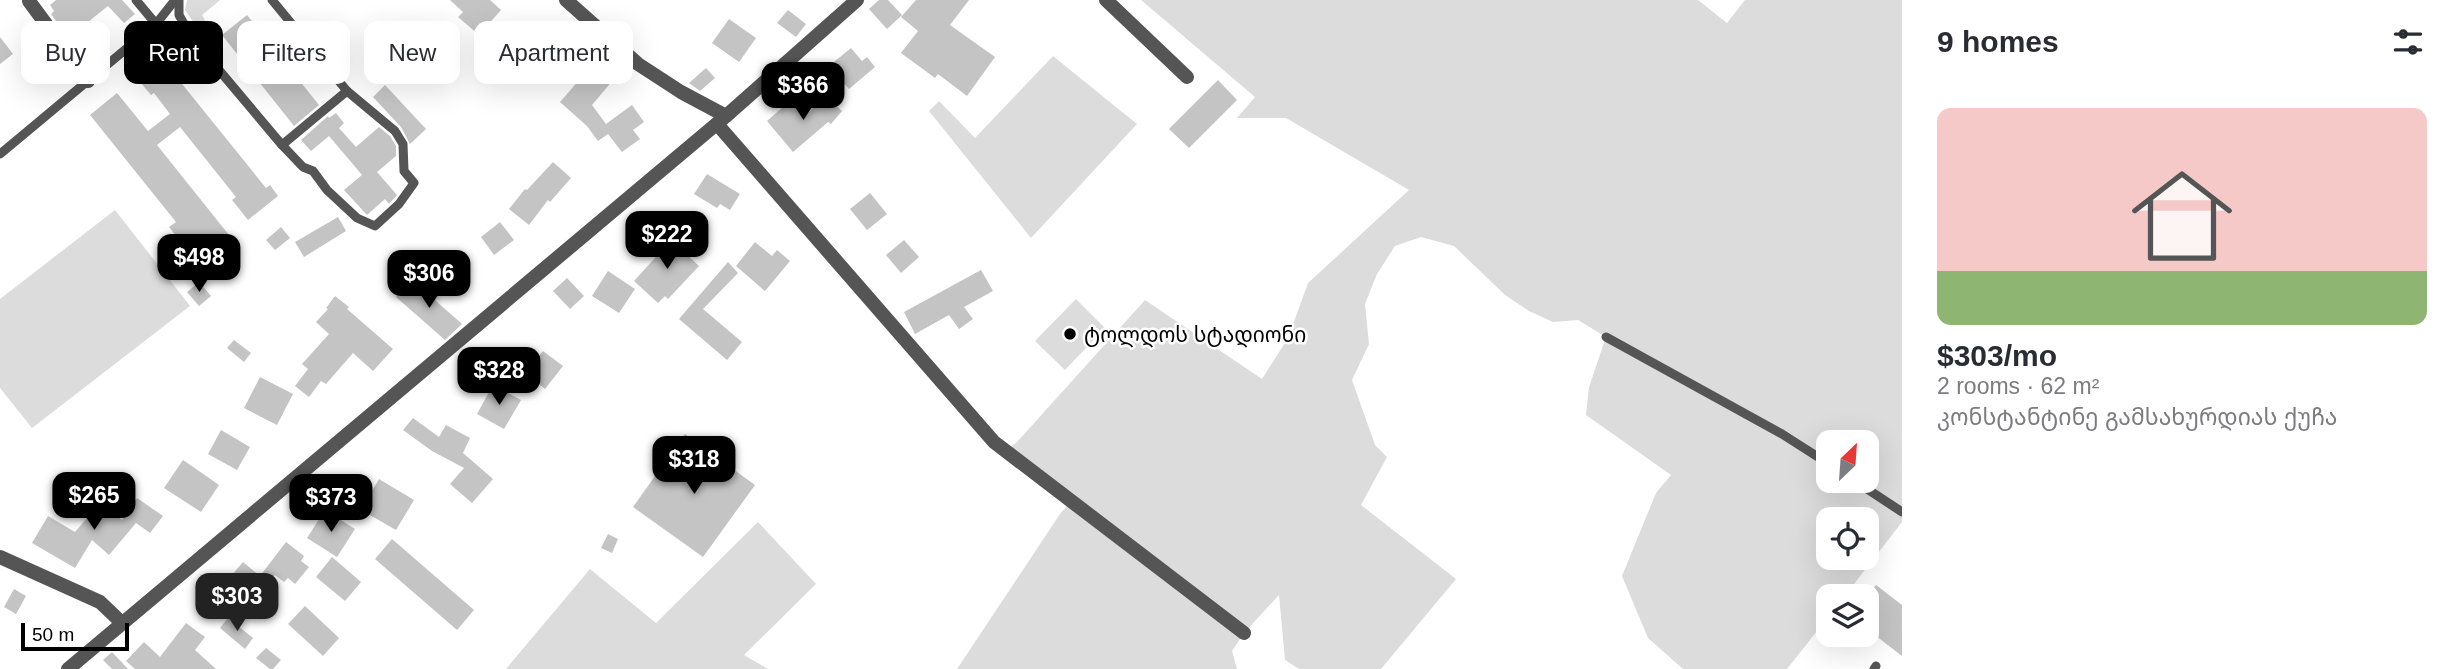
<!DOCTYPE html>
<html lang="en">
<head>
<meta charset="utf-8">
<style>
	:root { --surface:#fff; --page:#f2f2f3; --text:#2b2b33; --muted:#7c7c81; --line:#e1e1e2; --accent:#000 }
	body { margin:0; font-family:Helvetica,"Noto Sans Georgian",sans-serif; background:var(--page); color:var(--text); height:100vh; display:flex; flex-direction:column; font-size:26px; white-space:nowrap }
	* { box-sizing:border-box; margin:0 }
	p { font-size:23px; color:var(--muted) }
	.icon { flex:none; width:38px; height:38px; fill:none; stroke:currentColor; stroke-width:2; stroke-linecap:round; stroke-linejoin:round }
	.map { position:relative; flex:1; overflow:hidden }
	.drawer { display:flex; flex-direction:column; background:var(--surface); width:560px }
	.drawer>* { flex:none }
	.banner { position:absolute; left:21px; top:21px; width:665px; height:63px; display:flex; gap:14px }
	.needle { width:46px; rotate:25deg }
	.fabs { position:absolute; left:1816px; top:430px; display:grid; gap:14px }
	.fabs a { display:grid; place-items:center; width:63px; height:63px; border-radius:14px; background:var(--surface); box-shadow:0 7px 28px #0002; font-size:35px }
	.scale { position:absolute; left:21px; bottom:18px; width:108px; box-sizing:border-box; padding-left:7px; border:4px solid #000; border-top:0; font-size:19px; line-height:24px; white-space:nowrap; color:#000; -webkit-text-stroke:5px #fff; paint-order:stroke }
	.price { position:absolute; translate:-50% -60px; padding:0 16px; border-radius:14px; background:var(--accent); color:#fff; font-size:23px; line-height:46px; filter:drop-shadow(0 2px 4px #0008) }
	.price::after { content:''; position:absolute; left:50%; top:42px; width:21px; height:16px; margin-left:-10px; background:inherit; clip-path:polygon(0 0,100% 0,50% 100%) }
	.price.current { background:#222; color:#fff }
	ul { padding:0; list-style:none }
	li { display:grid; align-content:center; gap:14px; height:371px; padding:0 35px }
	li+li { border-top:2px solid var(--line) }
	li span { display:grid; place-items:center; height:217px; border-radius:14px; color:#555 }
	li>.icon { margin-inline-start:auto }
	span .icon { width:126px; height:126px; fill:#fffc; stroke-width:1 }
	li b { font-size:30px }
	h2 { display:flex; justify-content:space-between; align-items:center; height:84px; padding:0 35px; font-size:30px }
	.chip { padding:0 24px; border-radius:14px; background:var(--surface); box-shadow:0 7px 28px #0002; font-size:24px; line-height:63px }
	.chip.current { background:var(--accent); color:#fff }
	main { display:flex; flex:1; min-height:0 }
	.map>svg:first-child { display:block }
</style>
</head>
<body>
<main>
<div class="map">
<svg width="1902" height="669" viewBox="0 0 1902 669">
	<rect width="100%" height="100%" fill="#fff"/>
	<g fill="#dcdcdc" fill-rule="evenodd">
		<path d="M 187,0 L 220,0 L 202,15 L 205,20 L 197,27 L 185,10 Z"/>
		<path d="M 1141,0 L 1698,0 L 1727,23 L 1745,0 L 1902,0 L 1902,522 L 1844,597 L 1829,597 L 1829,616 L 1787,669 L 1683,669 L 1648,638 L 1622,576 L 1656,493 L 1671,475 L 1586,415 L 1589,387 L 1606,337 L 1578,320 L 1553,322 L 1529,311 L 1505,295 L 1454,246 L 1421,237 L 1395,246 L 1377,274 L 1365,304 L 1369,344 L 1352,380 L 1375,445 L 1387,457 L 1361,505 L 1456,579 L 1381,669 L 1299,669 L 1285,660 L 1279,595 L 1244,633 L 1232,651 L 1237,669 L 957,669 L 1060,514 L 1071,501 L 1006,451 L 1017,442 L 1145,300 L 1262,379 L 1288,338 L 1308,283 L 1409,190 L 1286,118 L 1237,118 L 1255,97 ZM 1829,443 L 1867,443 L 1867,481 L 1829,481 ZM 1829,520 L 1867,520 L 1867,558 L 1829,558 Z"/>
		<path d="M 1053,56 L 1137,124 L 1031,238 L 929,111 L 939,101 L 975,138 Z"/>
		<path d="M 115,210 L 190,306 L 32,428 L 0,388 L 0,299 Z"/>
		<path d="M 1076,299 L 1105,328 L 1065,370 L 1035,341 Z"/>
		<path d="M 758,522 L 816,584 L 744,655 L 768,669 L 506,669 L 590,569 L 656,623 Z"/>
	</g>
	<g fill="#c4c4c4">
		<path d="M 56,0 L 122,0 L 135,14 L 124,23 L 108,6 L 73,34 L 70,30 L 65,33 L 51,14 L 54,11 L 50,5 Z"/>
		<path d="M 450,0 L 490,0 L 501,10 L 479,35 L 458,17 L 463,12 Z"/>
		<path d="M 879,0 L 888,0 L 902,15 L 887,29 L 869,9 Z"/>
		<path d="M 916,0 L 969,0 L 950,25 L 995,57 L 967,96 L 938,74 L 935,78 L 901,53 L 918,31 L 901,17 Z"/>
		<path d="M 788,10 L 806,24 L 796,37 L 777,23 Z"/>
		<path d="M 247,15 L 319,105 L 294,126 L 222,35 Z"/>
		<path d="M 729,19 L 756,38 L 739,62 L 712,43 Z"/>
		<path d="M 0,37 L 13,54 L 0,64 Z"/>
		<path d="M 851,48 L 862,61 L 867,57 L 875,67 L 849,89 L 829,66 Z"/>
		<path d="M 164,53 L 175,66 L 170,69 L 266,188 L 270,185 L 278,196 L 248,220 L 232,200 L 236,197 L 180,127 L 157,145 L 233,240 L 201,267 L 169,227 L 176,222 L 90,115 L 117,93 L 148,131 L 170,114 L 154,93 L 151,95 L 135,76 Z"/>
		<path d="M 600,56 L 619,73 L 592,105 L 606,124 L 632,105 L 644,122 L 633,130 L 640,139 L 622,152 L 608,134 L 598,141 L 587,126 L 560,102 Z"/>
		<path d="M 706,68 L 715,78 L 700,91 L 689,83 Z"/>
		<path d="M 1218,80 L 1237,100 L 1189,148 L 1169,129 Z"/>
		<path d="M 385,85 L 426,129 L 410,144 L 401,127 L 373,97 Z"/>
		<path d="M 824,95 L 842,111 L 831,124 L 828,122 L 793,152 L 767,121 L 792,99 L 806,116 Z"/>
		<path d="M 336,113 L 344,123 L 339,128 L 356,147 L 379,127 L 390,136 L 396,146 L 396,156 L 377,172 L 397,195 L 389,204 L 385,199 L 367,215 L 344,190 L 362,175 L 329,136 L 311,151 L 301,140 L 328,116 L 329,118 Z"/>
		<path d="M 553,162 L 571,178 L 550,202 L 548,200 L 529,225 L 509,209 L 525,189 L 527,190 Z"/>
		<path d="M 707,174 L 740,194 L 730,210 L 720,204 L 717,208 L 694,194 Z"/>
		<path d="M 870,193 L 887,214 L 867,230 L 850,209 Z"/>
		<path d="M 338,217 L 346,231 L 304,257 L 295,242 Z"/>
		<path d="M 500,222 L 514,240 L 494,255 L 481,237 Z"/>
		<path d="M 281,227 L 290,238 L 275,250 L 266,240 Z"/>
		<path d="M 675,236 L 687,248 L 684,252 L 699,266 L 668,299 L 665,296 L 658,303 L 634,281 Z"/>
		<path d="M 904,240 L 919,257 L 901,273 L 886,255 Z"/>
		<path d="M 755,242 L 772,256 L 777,250 L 790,261 L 765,291 L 736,266 Z"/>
		<path d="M 728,262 L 738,273 L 703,309 L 742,342 L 727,360 L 679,319 Z"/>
		<path d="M 981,270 L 993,291 L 964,307 L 973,319 L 959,329 L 949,315 L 915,334 L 904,312 Z"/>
		<path d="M 608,271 L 635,289 L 619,313 L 592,296 Z"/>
		<path d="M 567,278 L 584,296 L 570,309 L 553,291 Z"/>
		<path d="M 411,279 L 462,324 L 445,340 L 396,297 Z"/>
		<path d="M 199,282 L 211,296 L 199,306 L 187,292 Z"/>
		<path d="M 335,296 L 349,307 L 347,309 L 393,349 L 373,371 L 353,353 L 326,384 L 321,381 L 309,397 L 295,386 L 308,369 L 302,364 L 329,334 L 316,322 L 328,309 L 326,308 Z"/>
		<path d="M 234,340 L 251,353 L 244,362 L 227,348 Z"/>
		<path d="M 543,351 L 563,366 L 545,389 L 525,373 Z"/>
		<path d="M 260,377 L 293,394 L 277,425 L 244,408 Z"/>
		<path d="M 493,385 L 521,400 L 504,429 L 477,414 Z"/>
		<path d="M 413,418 L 439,437 L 446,425 L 470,438 L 463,453 L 493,479 L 472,503 L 450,484 L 464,468 L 432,451 L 403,430 Z"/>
		<path d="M 221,430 L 250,447 L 237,470 L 208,454 Z"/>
		<path d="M 685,434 L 755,485 L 703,557 L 633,507 Z"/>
		<path d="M 183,460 L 219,485 L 201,512 L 164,488 Z"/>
		<path d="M 379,479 L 414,500 L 396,530 L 361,510 Z"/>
		<path d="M 137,498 L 163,516 L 150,533 L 136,523 L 109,555 L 92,540 L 75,568 L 32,543 L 48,516 L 75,532 L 101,502 L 122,520 Z"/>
		<path d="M 325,510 L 355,529 L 337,557 L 307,538 Z"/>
		<path d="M 608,534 L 618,539 L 612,553 L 601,548 Z"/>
		<path d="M 392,539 L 474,610 L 457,630 L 375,559 Z"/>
		<path d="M 286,542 L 304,556 L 301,561 L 309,567 L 295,584 L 288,578 L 284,582 L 275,575 L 240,618 L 214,596 L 243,562 L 260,576 Z"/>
		<path d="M 332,557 L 361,582 L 345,601 L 316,577 Z"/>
		<path d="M 1876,585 L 1902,605 L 1902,656 L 1867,629 L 1867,596 Z"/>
		<path d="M 14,589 L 26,596 L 16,614 L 4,607 Z"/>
		<path d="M 305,606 L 339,638 L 323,656 L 288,624 Z"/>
		<path d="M 228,618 L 253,638 L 245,649 L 220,628 Z"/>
		<path d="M 186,623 L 205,637 L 195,650 L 216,669 L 135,669 L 126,661 L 144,642 L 160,657 Z"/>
		<path d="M 266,648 L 281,660 L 273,669 L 270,669 L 256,658 Z"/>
		<path d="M 112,652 L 128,669 L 112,669 L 103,660 Z"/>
	</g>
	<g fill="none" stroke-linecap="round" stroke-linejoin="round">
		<g stroke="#555" stroke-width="9">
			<path d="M 136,0 L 156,24"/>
			<path d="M 179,0 L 179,15 L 192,38 L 282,145 L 303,167 L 313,171 L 327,190 L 357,218 L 375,226 L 399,204 L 414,183 L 404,171 L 403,144 L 395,131 L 347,91 L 272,0"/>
			<path d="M 282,145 L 347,91"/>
			<path d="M 0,154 L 156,24 L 175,0"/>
			<path d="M 1606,337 L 1782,434 L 1829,464"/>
			<path d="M 1855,481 L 1902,512"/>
			<path d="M 1874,669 L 1876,666"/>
		</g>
		<g stroke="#555" stroke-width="14">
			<path d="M 566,0 L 638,64 L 681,92 L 726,116"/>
			<path d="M 1106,0 L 1187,77"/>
			<path d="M 29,1 L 88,81"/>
			<path d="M 717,124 L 994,442 L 1244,633"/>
			<path d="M 0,557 L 100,602 L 122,623"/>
		</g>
		<path stroke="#555" stroke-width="14" d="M 68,669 L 726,116 L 857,0"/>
	</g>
	<circle fill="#000" stroke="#fff" stroke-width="2.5" cx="1070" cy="334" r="7"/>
	<g text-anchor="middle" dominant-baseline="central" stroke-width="5" stroke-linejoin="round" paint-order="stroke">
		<g font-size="21" fill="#000" stroke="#fff" text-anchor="start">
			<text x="1084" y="334">ტოლდოს სტადიონი</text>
		</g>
	</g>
</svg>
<div class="fabs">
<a><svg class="needle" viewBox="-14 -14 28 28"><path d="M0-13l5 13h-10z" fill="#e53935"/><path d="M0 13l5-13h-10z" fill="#7c7c81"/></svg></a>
<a><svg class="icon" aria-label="locate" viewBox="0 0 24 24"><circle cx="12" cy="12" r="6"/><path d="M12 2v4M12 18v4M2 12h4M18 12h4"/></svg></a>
<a><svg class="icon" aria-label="layers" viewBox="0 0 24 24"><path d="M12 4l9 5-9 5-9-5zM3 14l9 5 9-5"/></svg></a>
</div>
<div class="scale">50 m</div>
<b class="price" style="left:803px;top:122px">$366</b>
<b class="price" style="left:667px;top:271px">$222</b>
<b class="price" style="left:199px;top:294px">$498</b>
<b class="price" style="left:429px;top:310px">$306</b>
<b class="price" style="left:499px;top:407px">$328</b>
<b class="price" style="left:694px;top:496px">$318</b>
<b class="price" style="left:94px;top:532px">$265</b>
<b class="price" style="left:331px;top:534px">$373</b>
<b class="price current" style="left:237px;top:633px">$303</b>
<div class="banner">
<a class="chip">Buy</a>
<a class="chip current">Rent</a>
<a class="chip">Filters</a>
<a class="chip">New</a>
<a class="chip">Apartment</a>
</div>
</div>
<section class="drawer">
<h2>9 homes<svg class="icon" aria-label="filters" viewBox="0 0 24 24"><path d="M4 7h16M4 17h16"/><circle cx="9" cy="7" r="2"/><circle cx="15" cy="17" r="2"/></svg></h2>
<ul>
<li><span style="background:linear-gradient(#f6c9c9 75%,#8fb573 0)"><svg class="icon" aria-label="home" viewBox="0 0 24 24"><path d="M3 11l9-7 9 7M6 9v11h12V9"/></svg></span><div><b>$303/mo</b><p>2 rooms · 62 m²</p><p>კონსტანტინე გამსახურდიას ქუჩა</p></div></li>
</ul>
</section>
</main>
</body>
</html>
